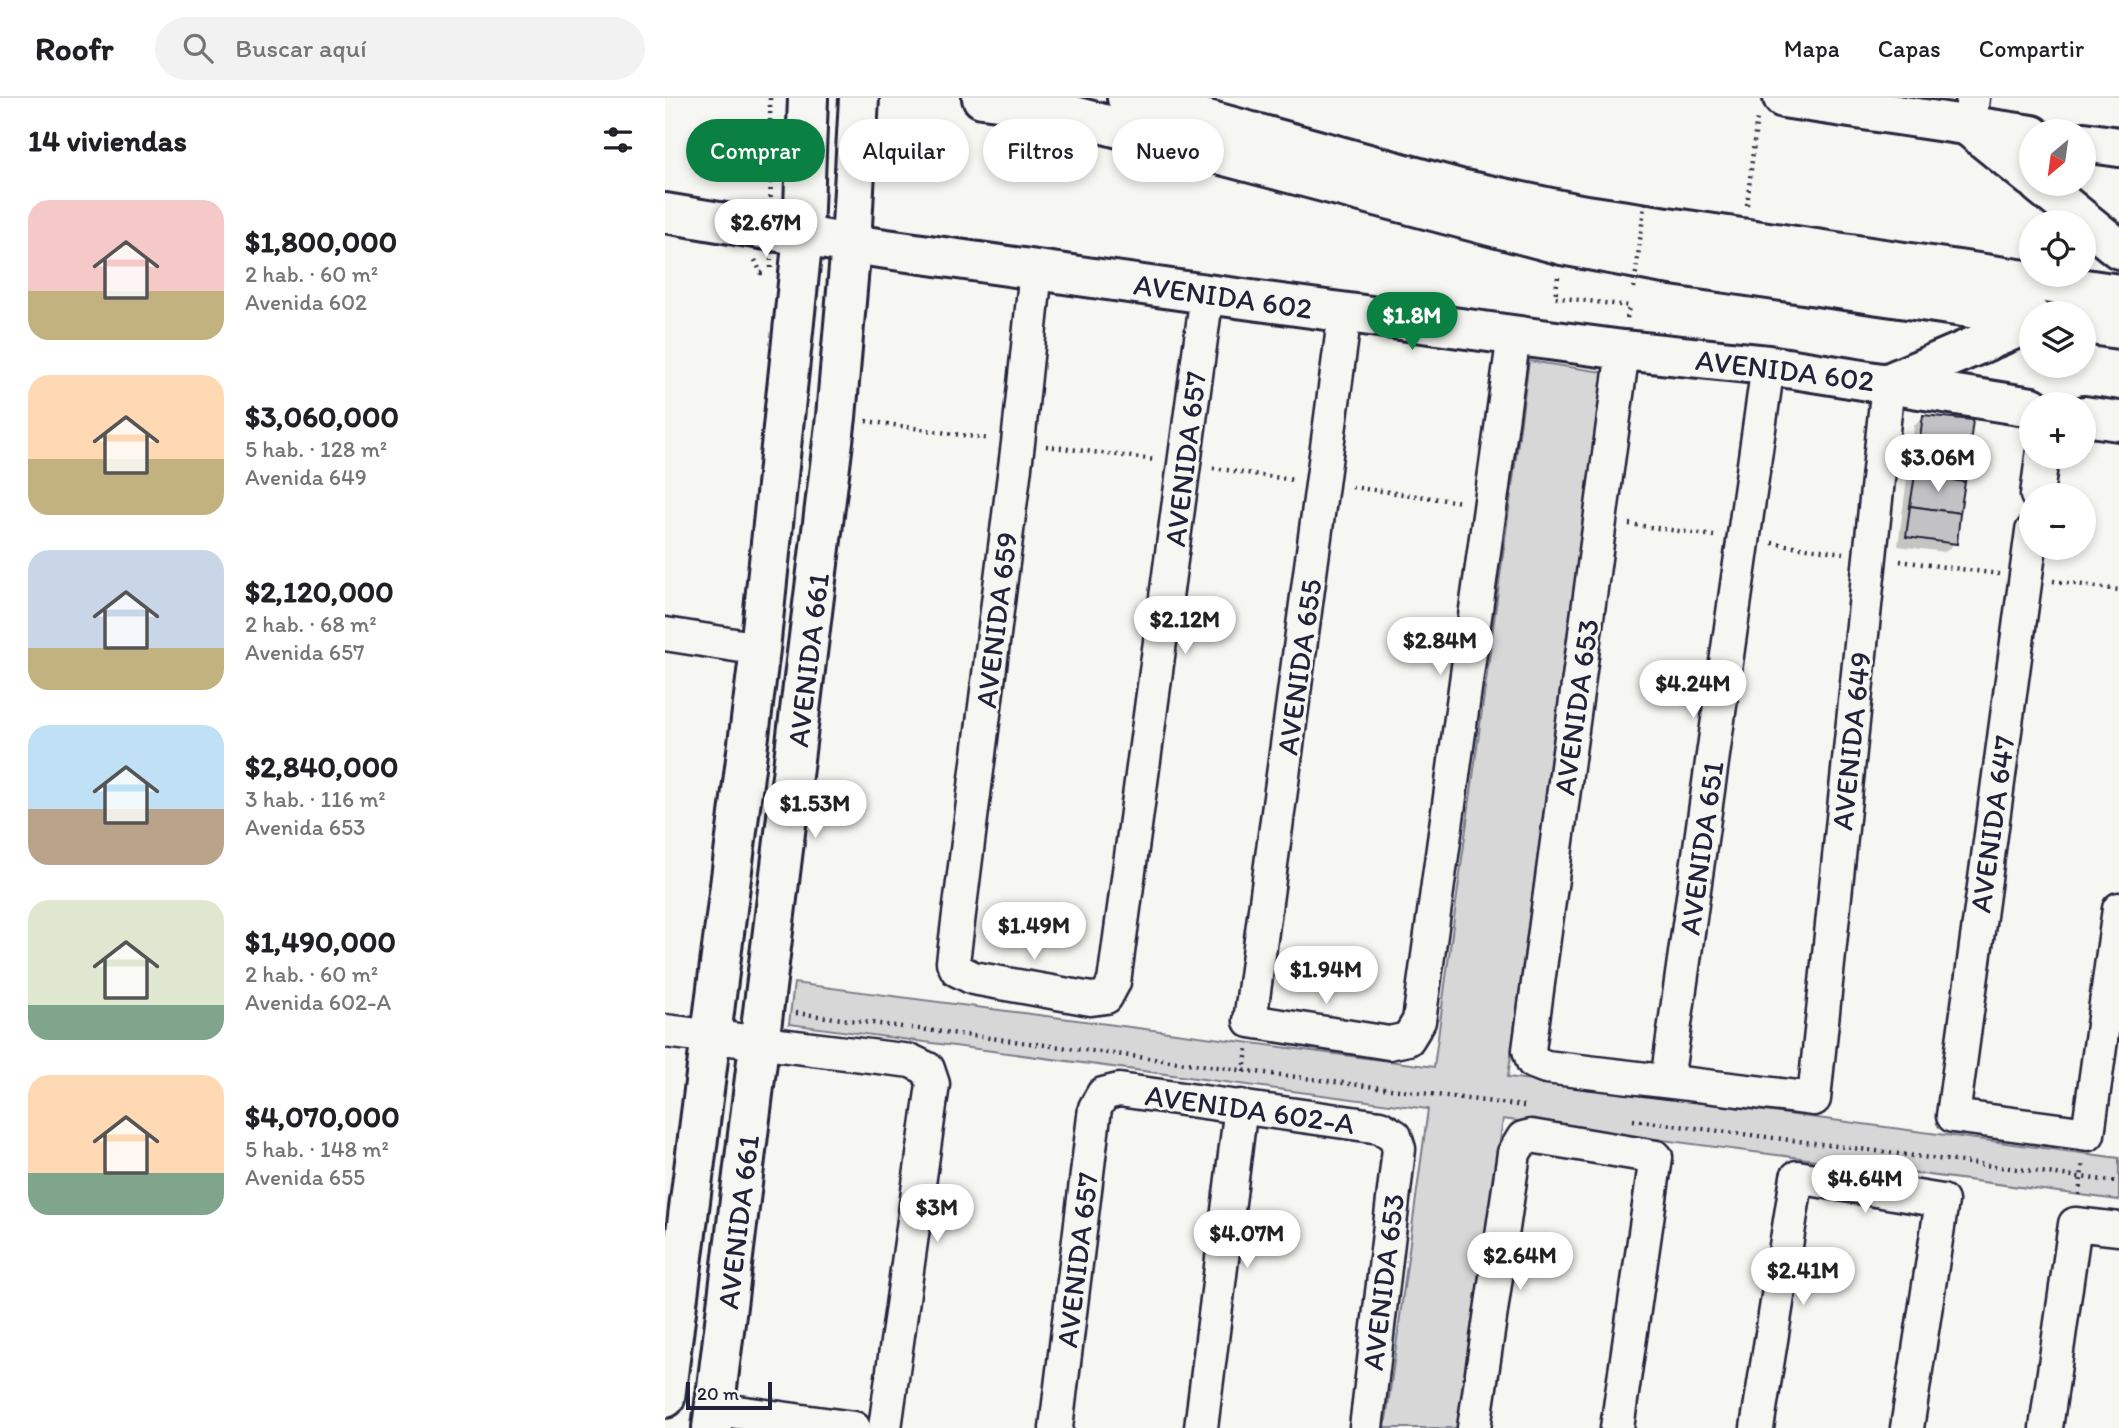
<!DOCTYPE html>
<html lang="es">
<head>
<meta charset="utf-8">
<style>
	:root { --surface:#fff; --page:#f2f2f2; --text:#202124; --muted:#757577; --line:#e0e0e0; --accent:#0b8043 }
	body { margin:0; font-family:Itim,sans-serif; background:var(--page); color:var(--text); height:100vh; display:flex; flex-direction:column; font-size:26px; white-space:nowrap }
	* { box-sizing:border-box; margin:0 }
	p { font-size:23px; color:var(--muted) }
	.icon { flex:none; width:38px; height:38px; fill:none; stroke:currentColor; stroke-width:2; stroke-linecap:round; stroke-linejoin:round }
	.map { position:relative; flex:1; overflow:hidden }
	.panel { display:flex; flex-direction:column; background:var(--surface); width:665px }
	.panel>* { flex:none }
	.hud { position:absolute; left:21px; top:21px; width:665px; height:63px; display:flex; gap:14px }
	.needle { width:46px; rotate:209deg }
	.fabs { position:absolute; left:1354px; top:21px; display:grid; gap:14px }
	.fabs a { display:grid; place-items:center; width:77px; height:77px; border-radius:50%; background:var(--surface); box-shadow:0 4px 10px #0003; font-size:35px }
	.scale { position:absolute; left:21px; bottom:18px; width:86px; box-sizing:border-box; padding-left:7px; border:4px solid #22223b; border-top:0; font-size:19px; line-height:24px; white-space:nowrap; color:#22223b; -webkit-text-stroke:5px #f6f6f2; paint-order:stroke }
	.price { position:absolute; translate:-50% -60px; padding:0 16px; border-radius:24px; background:#fff; color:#222; font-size:23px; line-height:46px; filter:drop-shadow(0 2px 4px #0008) }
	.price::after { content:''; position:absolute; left:50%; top:42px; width:21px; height:16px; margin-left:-10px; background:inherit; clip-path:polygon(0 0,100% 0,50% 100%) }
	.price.current { background:var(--accent); color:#fff }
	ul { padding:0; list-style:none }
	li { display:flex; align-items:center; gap:21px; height:175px; padding:0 28px }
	li span { display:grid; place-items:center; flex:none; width:196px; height:140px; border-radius:21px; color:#555 }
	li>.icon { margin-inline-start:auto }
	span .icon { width:84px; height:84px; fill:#fffc; stroke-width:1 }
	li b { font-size:30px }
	h2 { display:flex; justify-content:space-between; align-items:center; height:84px; padding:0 28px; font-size:30px }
	.pill { padding:0 24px; border-radius:32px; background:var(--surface); box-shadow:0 4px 10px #0003; font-size:24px; line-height:63px }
	.pill.current { background:var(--accent); color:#fff }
	header { display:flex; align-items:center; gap:42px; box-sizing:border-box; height:98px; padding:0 35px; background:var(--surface); border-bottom:2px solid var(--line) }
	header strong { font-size:33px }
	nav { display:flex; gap:38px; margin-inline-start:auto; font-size:24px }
	.search { width:490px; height:63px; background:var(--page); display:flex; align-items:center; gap:18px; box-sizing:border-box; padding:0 24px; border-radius:38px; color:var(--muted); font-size:26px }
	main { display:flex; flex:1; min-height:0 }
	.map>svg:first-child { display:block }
</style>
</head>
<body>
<header>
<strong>Roofr</strong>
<div class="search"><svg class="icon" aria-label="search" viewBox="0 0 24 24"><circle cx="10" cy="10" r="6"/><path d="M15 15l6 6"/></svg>Buscar aquí</div>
<nav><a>Mapa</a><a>Capas</a><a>Compartir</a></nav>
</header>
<main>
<section class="panel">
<h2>14 viviendas<svg class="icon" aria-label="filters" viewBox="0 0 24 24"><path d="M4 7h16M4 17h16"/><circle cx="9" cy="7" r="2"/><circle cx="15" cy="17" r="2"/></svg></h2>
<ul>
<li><span style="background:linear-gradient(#f6c9c9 65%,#c2b280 0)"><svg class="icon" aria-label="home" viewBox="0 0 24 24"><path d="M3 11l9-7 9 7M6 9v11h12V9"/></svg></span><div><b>$1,800,000</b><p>2 hab. · 60 m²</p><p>Avenida 602</p></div></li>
<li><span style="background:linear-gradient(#ffd9b3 60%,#c2b280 0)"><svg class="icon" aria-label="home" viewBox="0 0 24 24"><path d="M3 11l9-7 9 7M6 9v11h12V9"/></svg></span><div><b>$3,060,000</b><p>5 hab. · 128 m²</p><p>Avenida 649</p></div></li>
<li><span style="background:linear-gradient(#c9d6e8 70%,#c2b280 0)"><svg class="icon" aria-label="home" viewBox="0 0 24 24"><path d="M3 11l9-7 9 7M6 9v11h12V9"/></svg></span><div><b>$2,120,000</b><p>2 hab. · 68 m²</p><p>Avenida 657</p></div></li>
<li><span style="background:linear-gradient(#bfe0f5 60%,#b9a48a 0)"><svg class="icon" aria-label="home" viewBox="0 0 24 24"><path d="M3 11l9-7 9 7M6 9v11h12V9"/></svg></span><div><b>$2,840,000</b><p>3 hab. · 116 m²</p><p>Avenida 653</p></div></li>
<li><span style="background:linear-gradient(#dfe7d0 75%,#7fa58c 0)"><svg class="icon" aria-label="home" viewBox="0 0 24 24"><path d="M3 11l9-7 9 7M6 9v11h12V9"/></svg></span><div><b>$1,490,000</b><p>2 hab. · 60 m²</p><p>Avenida 602-A</p></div></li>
<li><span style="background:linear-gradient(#ffd9b3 70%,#7fa58c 0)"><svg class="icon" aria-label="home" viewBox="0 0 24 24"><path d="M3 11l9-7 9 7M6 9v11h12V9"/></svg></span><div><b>$4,070,000</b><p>5 hab. · 148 m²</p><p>Avenida 655</p></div></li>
</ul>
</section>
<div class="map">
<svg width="1454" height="1330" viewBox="0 0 1454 1330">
	<rect width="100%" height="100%" fill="#f6f6f2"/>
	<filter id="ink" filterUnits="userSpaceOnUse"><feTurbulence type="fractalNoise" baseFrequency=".0143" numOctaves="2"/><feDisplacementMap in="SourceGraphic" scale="14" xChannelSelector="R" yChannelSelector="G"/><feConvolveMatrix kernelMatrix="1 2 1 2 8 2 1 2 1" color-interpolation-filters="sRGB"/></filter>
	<g filter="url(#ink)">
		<path fill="#d7d7d7" stroke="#7c7c89" stroke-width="2" d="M 864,263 L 938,274 L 843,979 L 1454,1060 L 1454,1102 L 838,1021 L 796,1330 L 720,1330 L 763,1011 L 124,926 L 129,885 L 769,969 Z"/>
		<path fill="#0003" d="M 1259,318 L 1290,445 L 1280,454 L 1233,448 L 1249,328 Z"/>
		<g fill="#c2c2c4" stroke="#22223b" stroke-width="2">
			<path d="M 1258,317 L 1308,322 L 1304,354 L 1254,347 Z"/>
			<path d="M 1254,347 L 1304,354 L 1300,384 L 1250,377 Z"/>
			<path d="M 1250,377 L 1300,384 L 1295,415 L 1245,408 Z"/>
			<path d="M 1245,408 L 1295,415 L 1292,446 L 1241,439 Z"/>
		</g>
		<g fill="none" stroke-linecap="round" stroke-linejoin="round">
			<g stroke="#22223b" stroke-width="37">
				<g id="street">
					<path d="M 1304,29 L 1308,0"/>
					<path d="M 371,172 L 353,345 L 288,864 L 292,872 L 308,880 L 426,901 L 441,899 L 449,884 L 542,196"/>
					<path d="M 680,215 L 585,923 L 724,945 L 743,941 L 754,923 L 849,237"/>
					<path d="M 958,252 L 864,952 L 868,964 L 881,969 L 1149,1001 L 1223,285"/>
					<path d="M 1372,397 L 1377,359"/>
					<path d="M 1367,433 L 1288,1018 L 1423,1036 L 1454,811"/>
					<path d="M 0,536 L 95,551"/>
					<path d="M 0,933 L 246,963 L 263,971 L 268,986 L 220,1330"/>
					<path d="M 1002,983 L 1103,267"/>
					<path d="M 50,1311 L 189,1330"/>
					<path d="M 391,1330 L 430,1010 L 438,996 L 454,992 L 715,1029 L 730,1038 L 734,1051 L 701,1330"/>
					<path d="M 536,1330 L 576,1008"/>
					<path d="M 809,1330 L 849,1055 L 858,1040 L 866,1038 L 991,1059 L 952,1330"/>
					<path d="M 1092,1330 L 1132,1079 L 1277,1103 L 1242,1330"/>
					<path d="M 1381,1330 L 1410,1126 L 1454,1131"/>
				</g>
			</g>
			<g stroke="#22223b" stroke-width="44">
				<g id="secondary">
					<path d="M 1118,0 L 1367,37"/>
					<path d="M 1419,44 L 1454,49"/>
					<path d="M 0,115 L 186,146 L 542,196 L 958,252 L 1103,267 L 1367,309"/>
					<path d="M 1419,318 L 1454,323"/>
					<path d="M 0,1300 L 95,551 L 138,137 L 143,0"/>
					<path d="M 47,1330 L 171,319 L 186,146 L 194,0"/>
				</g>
			</g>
			<g stroke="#22223b" stroke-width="44">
				<g id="primary">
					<path d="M 317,0 L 363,6 L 897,147 L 1000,166 L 1367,219"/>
					<path d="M 462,0 L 795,91 L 915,116 L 1454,196"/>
					<path d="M 1304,29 L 1367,80"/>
					<path d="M 1374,86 L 1454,151"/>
					<path d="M 1419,226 L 1454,231"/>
					<path d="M 1223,285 L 1367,224"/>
				</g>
			</g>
			<g stroke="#22223b" stroke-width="4.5" stroke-dasharray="2 5" stroke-linecap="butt">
				<path d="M 1082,107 L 1092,18"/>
				<path d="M 90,162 L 96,175 L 101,174"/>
				<path d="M 893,179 L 890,199 L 964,208 L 962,221"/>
				<path d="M 201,323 L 324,341"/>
				<path d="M 381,348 L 491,362"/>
				<path d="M 548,370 L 629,382"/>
				<path d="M 687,389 L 796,404"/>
				<path d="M 964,426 L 1049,438"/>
				<path d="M 1107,445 L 1178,455"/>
				<path d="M 1235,463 L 1334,476"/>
				<path d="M 1388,483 L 1454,492"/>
				<path d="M 131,915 L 237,929"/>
				<path d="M 246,930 L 859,1008"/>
				<path d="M 579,974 L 582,951"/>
				<path d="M 968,1022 L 1454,1084"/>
				<path d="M 1414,1097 L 1418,1064"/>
			</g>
			<use href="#street" stroke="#f6f6f2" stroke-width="32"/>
			<use href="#secondary" stroke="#f6f6f2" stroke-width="38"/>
			<use href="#primary" stroke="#f6f6f2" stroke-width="38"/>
			<g stroke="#22223b" stroke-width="4.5" stroke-dasharray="2 5" stroke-linecap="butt">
				<path d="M 105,0 L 106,172"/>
				<path d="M 969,190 L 980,102"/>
			</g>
		</g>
	</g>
	<g text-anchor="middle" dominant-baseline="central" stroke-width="6" stroke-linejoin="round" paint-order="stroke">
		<g font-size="30" fill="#22223b" stroke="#f6f6f2">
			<text transform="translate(558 198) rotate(8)">AVENIDA 602</text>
			<text transform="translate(1120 272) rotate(7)">AVENIDA 602</text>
			<text transform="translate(520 361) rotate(-83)">AVENIDA 657</text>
			<text transform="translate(331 522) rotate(-83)">AVENIDA 659</text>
			<text transform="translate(143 562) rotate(-83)">AVENIDA 661</text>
			<text transform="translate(634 569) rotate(-82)">AVENIDA 655</text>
			<text transform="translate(911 609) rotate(-82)">AVENIDA 653</text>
			<text transform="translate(1186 643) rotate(-84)">AVENIDA 649</text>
			<text transform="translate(1327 726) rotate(-82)">AVENIDA 647</text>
			<text transform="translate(1036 750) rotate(-82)">AVENIDA 651</text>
			<text transform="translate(585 1011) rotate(8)">AVENIDA 602-A</text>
			<text transform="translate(73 1124) rotate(-83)">AVENIDA 661</text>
			<text transform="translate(412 1162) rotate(-83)">AVENIDA 657</text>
			<text transform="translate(718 1184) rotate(-83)">AVENIDA 653</text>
		</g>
	</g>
</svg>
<div class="fabs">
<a><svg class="needle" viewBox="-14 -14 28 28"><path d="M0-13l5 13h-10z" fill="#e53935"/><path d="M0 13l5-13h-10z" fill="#757577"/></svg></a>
<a><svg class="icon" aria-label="locate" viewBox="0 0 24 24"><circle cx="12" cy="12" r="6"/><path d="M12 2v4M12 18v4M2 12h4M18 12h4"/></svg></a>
<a><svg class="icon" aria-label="layers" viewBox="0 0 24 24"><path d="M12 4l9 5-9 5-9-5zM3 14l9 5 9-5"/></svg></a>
<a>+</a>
<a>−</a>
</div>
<div class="scale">20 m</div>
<b class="price" style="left:101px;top:161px">$2.67M</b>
<b class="price current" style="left:747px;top:254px">$1.8M</b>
<b class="price" style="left:1273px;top:396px">$3.06M</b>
<b class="price" style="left:520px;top:558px">$2.12M</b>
<b class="price" style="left:775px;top:579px">$2.84M</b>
<b class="price" style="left:1028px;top:622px">$4.24M</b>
<b class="price" style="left:150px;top:742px">$1.53M</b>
<b class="price" style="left:369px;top:864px">$1.49M</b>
<b class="price" style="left:661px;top:908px">$1.94M</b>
<b class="price" style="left:1200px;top:1117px">$4.64M</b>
<b class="price" style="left:272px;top:1146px">$3M</b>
<b class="price" style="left:582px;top:1172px">$4.07M</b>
<b class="price" style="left:855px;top:1194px">$2.64M</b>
<b class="price" style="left:1138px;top:1209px">$2.41M</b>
<div class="hud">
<a class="pill current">Comprar</a>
<a class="pill">Alquilar</a>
<a class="pill">Filtros</a>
<a class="pill">Nuevo</a>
</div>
</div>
</main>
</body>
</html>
